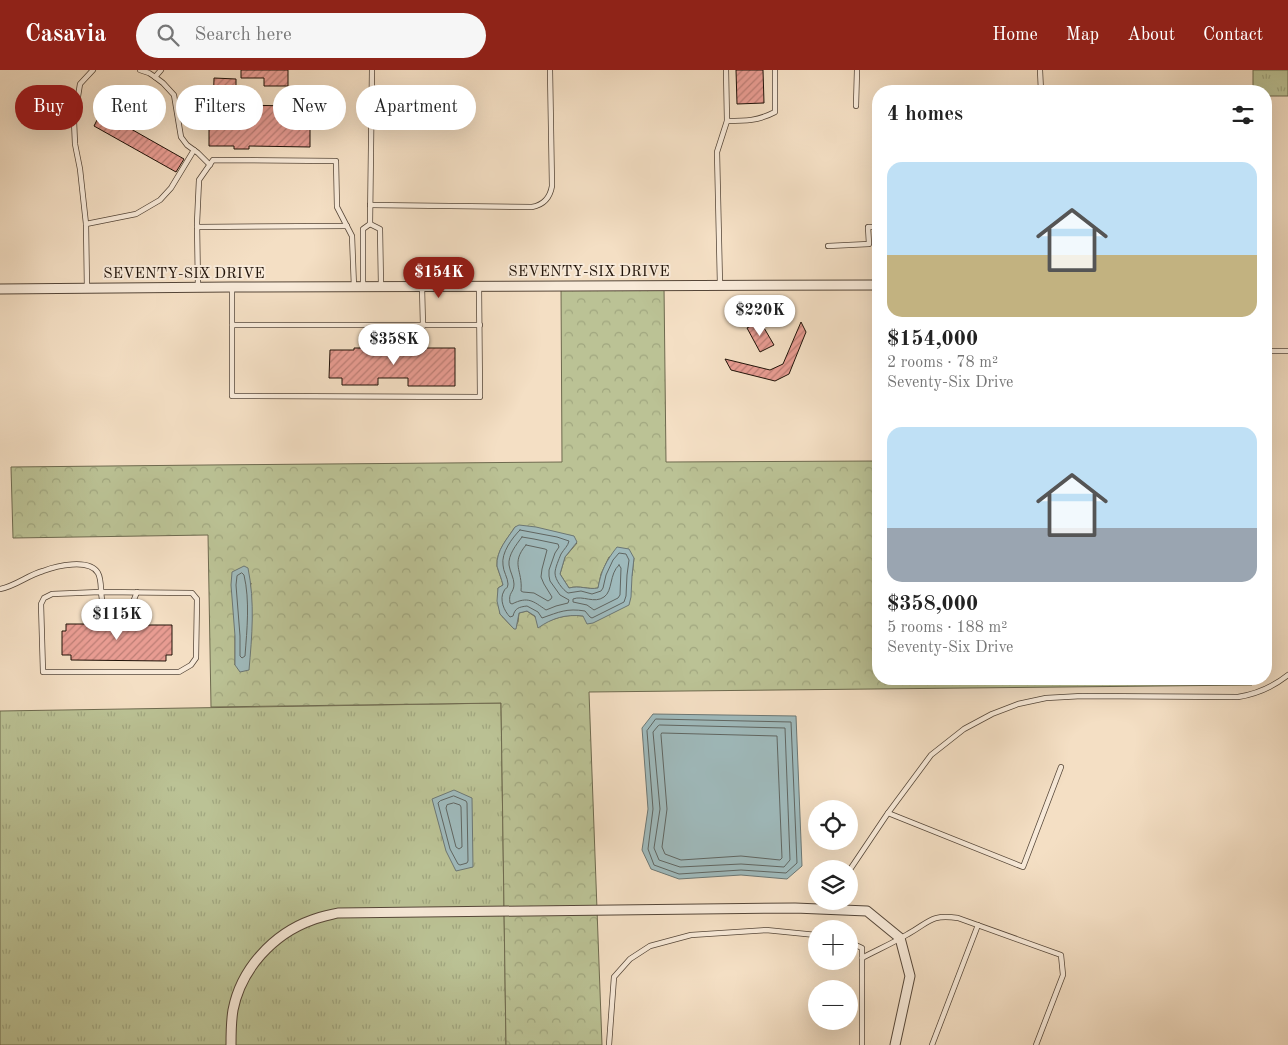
<!DOCTYPE html>
<html lang="en">
<head>
<meta charset="utf-8">
<style>
	:root { --surface:#fff; --page:#f6f6f6; --text:#222; --muted:#767676; --accent:#8f2418 }
	body { margin:0; font-family:"Old Standard TT",serif; background:var(--page); color:var(--text); height:100vh; display:flex; flex-direction:column; font-size:19px; white-space:nowrap }
	* { box-sizing:border-box; margin:0 }
	p { font-size:16px; color:var(--muted) }
	.icon { flex:none; width:28px; height:28px; fill:none; stroke:currentColor; stroke-width:2; stroke-linecap:round; stroke-linejoin:round }
	.map { position:relative; flex:1; overflow:hidden }
	.panel { position:absolute; left:872px; top:15px; width:400px; height:600px; display:flex; flex-direction:column; background:var(--surface); border-radius:20px; box-shadow:0 5px 20px #0002 }
	.panel>* { flex:none }
	.top-card { position:absolute; left:15px; top:15px; width:475px; height:45px; display:flex; gap:10px }
	.tools { position:absolute; left:808px; top:730px; display:grid; gap:10px }
	.tools a { display:grid; place-items:center; width:50px; height:50px; border-radius:50%; background:var(--surface); box-shadow:0 5px 20px #0002; font-size:25px }
	.price { position:absolute; translate:-50% -42px; padding:0 11px; border-radius:18px; background:#fff; color:#222; font-size:16px; line-height:32px; filter:drop-shadow(0 1px 2px #0008) }
	.price::after { content:''; position:absolute; left:50%; top:30px; width:15px; height:11px; margin-left:-8px; background:inherit; clip-path:polygon(0 0,100% 0,50% 100%) }
	.price.on { background:var(--accent); color:#fff }
	ul { padding:0; list-style:none }
	li { display:grid; align-content:center; gap:10px; height:265px; padding:0 15px }
	li span { display:grid; place-items:center; height:155px; border-radius:15px; color:#555 }
	li>.icon { margin-inline-start:auto }
	span .icon { width:90px; height:90px; fill:#fffc; stroke-width:1 }
	li b { font-size:21px }
	h2 { display:flex; justify-content:space-between; align-items:center; height:60px; padding:0 15px; font-size:21px }
	.tag { padding:0 18px; border-radius:22px; background:var(--surface); box-shadow:0 5px 20px #0002; font-size:18px; line-height:45px }
	.tag.on { background:var(--accent); color:#fff }
	header { display:flex; align-items:center; gap:30px; box-sizing:border-box; height:70px; padding:0 25px; background:var(--accent); color:#fff }
	header strong { font-size:24px }
	nav { display:flex; gap:28px; margin-inline-start:auto; font-size:18px }
	.search { width:350px; height:45px; background:var(--page); display:flex; align-items:center; gap:12px; box-sizing:border-box; padding:0 18px; border-radius:28px; color:var(--muted); font-size:19px }
	.map>svg:first-child { display:block }
</style>
</head>
<body>
<header>
<strong>Casavia</strong>
<div class="search"><svg class="icon" aria-label="search" viewBox="0 0 24 24"><circle cx="10" cy="10" r="6"/><path d="M15 15l6 6"/></svg>Search here</div>
<nav><a>Home</a><a>Map</a><a>About</a><a>Contact</a></nav>
</header>
<div class="map">
<svg width="1288" height="975" viewBox="0 0 1288 975">
	<defs>
		<pattern id="grass-tufts" width="24" height="20" patternUnits="userSpaceOnUse" patternTransform="scale(1.25)"><rect width="24" height="20" fill="#bbc295"/><path d="M3 7l-1-3M5 7V3M7 7l1-3M15 17l-1-3M17 17v-4M19 17l1-3" fill="none" stroke="#a0a67f"/></pattern>
		<pattern id="forest-crowns" width="20" height="18" patternUnits="userSpaceOnUse" patternTransform="scale(1.25)"><rect width="20" height="18" fill="#bbc295"/><path d="M2 6a3 3 0 1 1 6 0M12 15a3 3 0 1 1 6 0" fill="none" stroke="#a0a67f"/></pattern>
		<pattern id="building-hatch" width="6" height="6" patternUnits="userSpaceOnUse" patternTransform="scale(1.25)"><rect width="6" height="6" fill="#e89c92"/><path d="M-1 1l2-2M0 6l6-6M5 7l2-2" fill="none" stroke="#bc7e75"/></pattern>
	</defs>
	<rect width="100%" height="100%" fill="#f4dfc4"/>
	<filter id="stains"><feTurbulence type="fractalNoise" baseFrequency=".004" numOctaves="4"/><feColorMatrix values="0 0 0 0 .2 0 0 0 0 .09 0 0 0 0 .02 0 0 0 .5 -.17"/></filter>
	<radialGradient id="worn" r=".72"><stop offset=".6" stop-color="#630" stop-opacity="0"/><stop offset="1" stop-color="#630" stop-opacity=".3"/></radialGradient>
	<g fill="url(#grass-tufts)" stroke="#6e6a4f">
		<path d="M 1253,0 L 1288,0 L 1288,26 L 1266,26 L 1266,21 L 1253,21 Z"/>
		<path d="M 501,633 L 506,975 L 0,975 L 0,641 Z"/>
	</g>
	<path fill="url(#forest-crowns)" stroke="#6e6a4f" fill-rule="evenodd" d="M 561,216 L 664,216 L 666,392 L 879,391 L 879,609 L 1252,609 L 1252,615 L 589,622 L 602,975 L 506,975 L 501,633 L 211,637 L 208,465 L 13,468 L 11,397 L 207,395 L 562,392 ZM 515,457 L 577,473 L 565,487 L 560,504 L 569,518 C 580,515 588,520 598,518 L 601,504 L 609,487 L 634,488 L 632,506 L 583,546 C 568,544 558,547 544,553 L 527,541 L 519,543 L 518,552 L 514,559 L 500,544 L 498,518 L 503,515 C 502,510 498,500 497,496 C 496,481 508,468 515,457 ZM 251,513 L 235,595 L 235,566 Z"/>
	<g fill="#9fbabc" stroke="#6c7774">
		<path d="M 519,455 L 536,457 L 574,466 L 577,472 L 565,487 L 560,504 L 569,518 C 580,515 588,520 598,518 C 601,501 606,491 617,477 L 629,479 L 634,488 L 632,506 L 631,527 L 629,535 L 593,553 L 587,554 L 583,546 C 566,544 552,548 538,558 L 535,546 L 527,541 L 519,543 L 516,559 L 514,559 L 500,544 L 497,531 L 498,518 L 503,515 C 502,510 498,500 497,496 C 496,480 508,468 515,457 Z"/>
		<path d="M 244,496 L 248,498 C 255,532 252,566 249,600 L 240,602 L 235,595 L 235,566 L 231,515 L 232,502 Z"/>
		<path d="M 653,644 L 796,646 L 802,796 L 787,809 L 741,805 L 679,809 L 651,799 L 642,780 L 648,739 L 642,658 Z"/>
		<path d="M 454,720 L 472,728 L 473,797 L 456,801 L 446,781 L 432,729 Z"/>
	</g>
	<g fill="none" stroke-linecap="round" stroke-linejoin="round">
		<g stroke="#606662" stroke-width="1">
			<path d="M 520,460 L 557,467 L 569,471 C 568,476 564,479 561,484 C 559,489 555,498 555,503 C 555,510 563,520 568,523 L 581,521 L 592,524 L 601,521 L 603,518 L 606,505 L 613,490 L 619,483 L 626,484 L 629,490 L 627,505 L 626,526 L 624,532 L 592,548 L 590,547 L 585,541 C 567,538 559,542 542,548 L 538,542 L 527,536 C 519,537 515,538 513,546 L 510,547 C 504,541 499,529 504,521 C 506,516 507,521 508,514 C 508,508 503,501 503,495 C 501,483 512,468 520,460 Z"/>
			<path d="M 522,467 L 534,469 L 558,474 L 559,477 L 555,483 L 549,500 L 549,506 L 550,511 L 560,525 L 569,530 L 568,533 L 556,536 L 546,540 C 533,531 528,526 512,534 L 510,533 C 508,522 514,523 514,514 C 514,508 510,502 509,495 C 508,485 516,475 522,467 Z"/>
			<path d="M 526,475 L 545,479 L 547,480 L 542,499 L 541,507 L 544,514 L 552,527 L 551,529 L 548,531 L 534,523 L 523,522 L 521,521 C 523,500 510,494 526,475 Z"/>
			<path d="M 619,495 L 621,498 L 620,525 L 618,528 L 594,540 L 587,535 L 573,532 L 573,529 C 583,525 594,534 604,527 C 613,521 609,504 619,495 Z"/>
			<path d="M 242,503 L 244,505 C 250,531 247,559 245,586 L 242,588 L 240,586 L 240,566 L 236,515 L 237,506 Z"/>
			<path d="M 656,649 L 791,652 L 797,793 L 786,803 L 741,800 L 679,804 L 654,795 L 648,779 L 653,739 L 647,661 Z"/>
			<path d="M 660,655 L 785,658 L 790,790 L 784,797 L 741,794 L 680,797 L 659,790 L 654,778 L 660,739 L 653,662 L 658,656 Z"/>
			<path d="M 662,663 L 777,666 L 782,788 L 780,790 L 741,786 L 681,790 L 665,784 L 662,777 L 667,739 L 661,665 Z"/>
			<path d="M 454,726 L 466,731 L 467,733 L 468,791 L 467,793 L 460,795 L 458,794 L 450,779 L 438,733 L 440,731 Z"/>
			<path d="M 454,733 L 460,735 L 461,737 L 462,777 L 459,779 L 456,777 L 446,738 L 447,735 Z"/>
		</g>
	</g>
	<g fill="url(#building-hatch)" stroke="#201309">
		<path d="M 241,0 L 288,0 L 288,16 L 264,16 L 264,8 L 241,8 Z"/>
		<path d="M 736,0 L 763,0 L 764,33 L 737,34 Z"/>
		<path d="M 214,8 L 236,9 L 236,35 L 295,36 L 295,53 L 310,53 L 310,77 L 249,76 L 249,79 L 234,79 L 234,76 L 209,76 L 209,42 L 213,42 Z"/>
		<path d="M 101,42 L 184,89 L 176,102 L 94,56 Z"/>
		<path d="M 760,251 L 774,275 L 760,282 L 747,258 Z"/>
		<path d="M 801,252 L 806,262 L 789,304 L 775,311 L 731,300 L 725,289 L 770,300 L 783,294 Z"/>
		<path d="M 354,278 L 367,278 L 367,280 L 408,280 L 408,281 L 425,281 L 425,278 L 455,278 L 455,316 L 408,316 L 408,308 L 378,308 L 378,315 L 342,315 L 342,308 L 329,308 L 330,280 L 354,280 Z"/>
		<path d="M 104,548 L 132,548 L 132,555 L 172,555 L 172,585 L 166,585 L 166,591 L 71,590 L 71,585 L 62,585 L 62,561 L 66,561 L 66,554 L 104,554 Z"/>
	</g>
	<g fill="none" stroke-linecap="round" stroke-linejoin="round">
		<g stroke="#554638" stroke-width="6">
			<g id="service">
				<path d="M 140,0 L 149,3 L 155,7 L 163,13 L 174,25 L 181,67 L 187,75 L 198,83 L 210,95"/>
				<path d="M 1040,0 L 1041,21"/>
				<path d="M 155,7 L 161,0"/>
				<path d="M 856,36 L 857,0"/>
				<path d="M 727,51 C 745,51 758,51 775,42 L 775,0"/>
				<path d="M 370,135 L 532,137 C 543,135 550,128 552,116 L 550,0"/>
				<path d="M 86,154 L 136,144 L 160,130 L 171,118 L 194,80"/>
				<path d="M 370,154 L 372,0"/>
				<path d="M 370,154 L 380,159 L 381,216"/>
				<path d="M 197,157 L 347,156"/>
				<path d="M 828,176 L 869,174 L 868,157 L 879,157"/>
				<path d="M 720,215 L 717,82 L 727,51 L 726,0"/>
				<path d="M 198,217 L 197,153 L 199,110 L 213,90 L 336,91 L 337,137 L 352,166 L 354,217"/>
				<path d="M 232,217 L 232,326 L 480,327 L 479,217"/>
				<path d="M 363,217 L 363,159 L 370,154"/>
				<path d="M 422,217 L 423,256"/>
				<path d="M 87,219 L 86,154 L 80,99 L 75,74 L 74,51 L 80,14 L 93,0"/>
				<path d="M 232,255 L 480,255"/>
				<path d="M 1266,281 L 1288,281"/>
				<path d="M 0,519 C 16,516 28,505 43,501 C 56,496 89,488 98,503 C 103,512 99,526 104,537 C 113,540 122,542 131,537 L 137,522"/>
				<path d="M 100,522 L 192,523 L 197,529 L 196,588 L 191,595 L 179,602 L 43,602 L 41,534 L 44,528 L 52,524 Z"/>
				<path d="M 888,743 L 1023,797 L 1061,697"/>
				<path d="M 849,801 L 888,743 L 931,685 L 964,659 L 992,644 L 1018,634 L 1046,628 L 1082,626 L 1238,627 C 1256,624 1273,617 1288,605"/>
				<path d="M 849,872 L 862,878 L 862,975"/>
				<path d="M 862,888 C 877,880 893,873 908,864 C 930,852 930,844 958,848 L 1061,885 L 1063,905 L 1036,975"/>
				<path d="M 609,975 L 614,907 L 630,889 L 650,876 L 691,865 L 766,860 L 816,865"/>
				<path d="M 932,975 L 978,855"/>
			</g>
		</g>
		<g stroke="#554638" stroke-width="11">
			<g id="minor">
				<path d="M 0,219 L 232,217 L 879,215"/>
				<path d="M 231,975 C 231,963 231,952 233,940 C 241,899 273,864 312,850 C 320,847 330,845 338,843 L 795,838 L 867,841 L 900,868 L 910,906 L 895,975"/>
			</g>
		</g>
		<use href="#service" stroke="#f8ead9" stroke-width="4.5"/>
		<use href="#minor" stroke="#f8ead9" stroke-width="9"/>
	</g>
	<g text-anchor="middle" dominant-baseline="central" stroke-width="4" stroke-linejoin="round" paint-order="stroke">
		<g font-size="15" fill="#201309" stroke="#f8ead9">
			<text x="589" y="202">SEVENTY-SIX DRIVE</text>
			<text x="184" y="204">SEVENTY-SIX DRIVE</text>
		</g>
	</g>
	<rect width="100%" height="100%" filter="url(#stains)"/>
	<rect width="100%" height="100%" fill="url(#worn)"/>
</svg>
<div class="tools">
<a><svg class="icon" aria-label="locate" viewBox="0 0 24 24"><circle cx="12" cy="12" r="6"/><path d="M12 2v4M12 18v4M2 12h4M18 12h4"/></svg></a>
<a><svg class="icon" aria-label="layers" viewBox="0 0 24 24"><path d="M12 4l9 5-9 5-9-5zM3 14l9 5 9-5"/></svg></a>
<a>+</a>
<a>−</a>
</div>
<b class="price on" style="left:439px;top:229px">$154K</b>
<b class="price" style="left:760px;top:267px">$220K</b>
<b class="price" style="left:394px;top:296px">$358K</b>
<b class="price" style="left:117px;top:571px">$115K</b>
<div class="top-card">
<a class="tag on">Buy</a>
<a class="tag">Rent</a>
<a class="tag">Filters</a>
<a class="tag">New</a>
<a class="tag">Apartment</a>
</div>
<section class="panel">
<h2>4 homes<svg class="icon" aria-label="filters" viewBox="0 0 24 24"><path d="M4 7h16M4 17h16"/><circle cx="9" cy="7" r="2"/><circle cx="15" cy="17" r="2"/></svg></h2>
<ul>
<li><span style="background:linear-gradient(#bfe0f5 60%,#c2b280 0)"><svg class="icon" aria-label="home" viewBox="0 0 24 24"><path d="M3 11l9-7 9 7M6 9v11h12V9"/></svg></span><div><b>$154,000</b><p>2 rooms · 78 m²</p><p>Seventy-Six Drive</p></div></li>
<li><span style="background:linear-gradient(#bfe0f5 65%,#9aa5b1 0)"><svg class="icon" aria-label="home" viewBox="0 0 24 24"><path d="M3 11l9-7 9 7M6 9v11h12V9"/></svg></span><div><b>$358,000</b><p>5 rooms · 188 m²</p><p>Seventy-Six Drive</p></div></li>
</ul>
</section>
</div>
</body>
</html>
